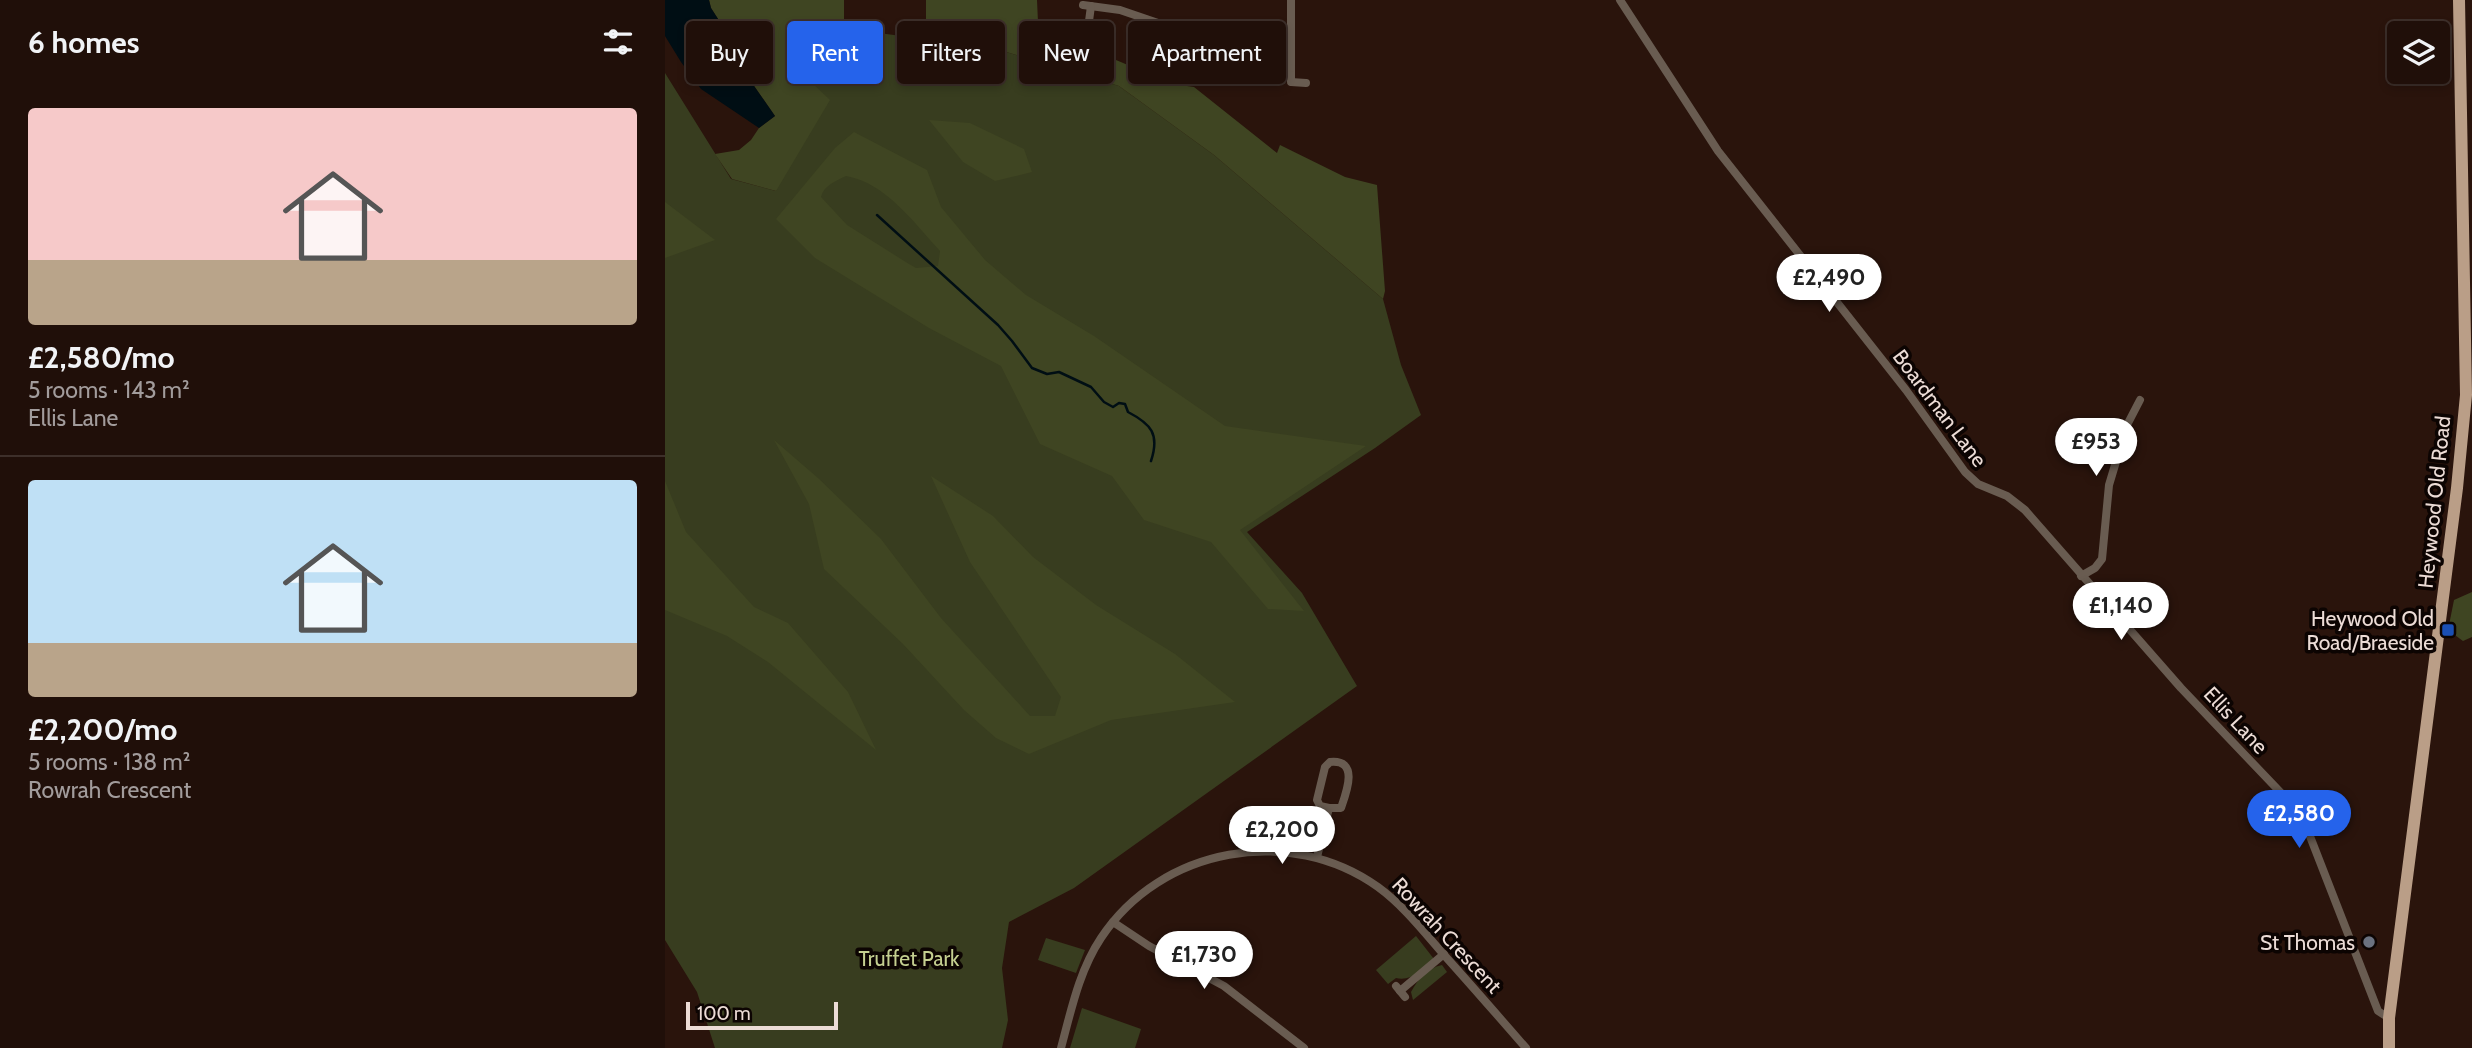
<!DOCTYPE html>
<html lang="en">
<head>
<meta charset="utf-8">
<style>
	:root { --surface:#200f09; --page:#2d1d17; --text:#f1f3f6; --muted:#a29c9c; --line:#3d2f2a; --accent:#2563eb }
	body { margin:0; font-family:Cabin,sans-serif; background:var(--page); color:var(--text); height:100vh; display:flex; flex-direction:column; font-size:26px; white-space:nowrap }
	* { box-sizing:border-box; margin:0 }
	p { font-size:23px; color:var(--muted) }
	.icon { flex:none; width:38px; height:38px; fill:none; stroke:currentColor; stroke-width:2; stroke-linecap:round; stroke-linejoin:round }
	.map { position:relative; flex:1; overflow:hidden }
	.panel { display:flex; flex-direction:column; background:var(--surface); width:665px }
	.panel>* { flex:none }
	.banner { position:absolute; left:21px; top:21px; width:665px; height:63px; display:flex; gap:14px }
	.tools { position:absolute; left:1722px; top:21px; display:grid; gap:14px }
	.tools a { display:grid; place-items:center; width:63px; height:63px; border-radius:7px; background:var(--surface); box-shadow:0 4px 10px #0003,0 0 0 2px var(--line); font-size:35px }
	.scale { position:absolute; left:21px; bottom:18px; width:152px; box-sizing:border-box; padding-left:7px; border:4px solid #ecdcd6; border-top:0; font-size:19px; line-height:24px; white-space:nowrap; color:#ecdcd6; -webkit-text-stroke:5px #0c0402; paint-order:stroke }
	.price { position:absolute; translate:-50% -60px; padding:0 16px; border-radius:24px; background:#fff; color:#222; font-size:23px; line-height:46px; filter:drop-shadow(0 2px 4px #0008) }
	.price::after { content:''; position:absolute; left:50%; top:42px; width:21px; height:16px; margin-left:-10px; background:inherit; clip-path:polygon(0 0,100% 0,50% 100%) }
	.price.on { background:var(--accent); color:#fff }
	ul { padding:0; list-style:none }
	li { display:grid; align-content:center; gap:14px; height:371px; padding:0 28px }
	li+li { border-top:2px solid var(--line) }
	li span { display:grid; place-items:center; height:217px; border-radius:7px; color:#555 }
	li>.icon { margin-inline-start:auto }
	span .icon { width:126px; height:126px; fill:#fffc; stroke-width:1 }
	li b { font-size:30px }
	h2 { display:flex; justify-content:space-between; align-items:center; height:84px; padding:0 28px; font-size:30px }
	.tag { padding:0 24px; border-radius:7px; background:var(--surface); box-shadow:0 4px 10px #0003,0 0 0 2px var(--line); font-size:24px; line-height:63px }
	.tag.on { background:var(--accent); color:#fff }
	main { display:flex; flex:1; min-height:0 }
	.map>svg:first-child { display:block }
</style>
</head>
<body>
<main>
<section class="panel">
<h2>6 homes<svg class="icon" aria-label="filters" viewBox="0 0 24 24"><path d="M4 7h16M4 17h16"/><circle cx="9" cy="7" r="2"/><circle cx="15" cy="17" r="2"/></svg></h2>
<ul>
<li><span style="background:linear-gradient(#f6c9c9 70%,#b9a48a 0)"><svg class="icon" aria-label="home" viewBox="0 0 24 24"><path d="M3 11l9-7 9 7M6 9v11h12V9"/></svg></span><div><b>£2,580/mo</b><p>5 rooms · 143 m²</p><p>Ellis Lane</p></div></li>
<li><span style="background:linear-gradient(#bfe0f5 75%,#b9a48a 0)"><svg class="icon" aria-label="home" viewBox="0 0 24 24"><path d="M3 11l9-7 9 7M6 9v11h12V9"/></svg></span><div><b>£2,200/mo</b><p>5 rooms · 138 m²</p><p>Rowrah Crescent</p></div></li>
</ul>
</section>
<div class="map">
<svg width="1807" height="1048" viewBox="0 0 1807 1048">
	<rect width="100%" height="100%" fill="#2a140c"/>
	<g fill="#383d1f">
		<path d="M 142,19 L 168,27 L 328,48 L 454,86 L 549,155 L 718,299 L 736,365 L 756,415 L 710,448 L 582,532 L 637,593 L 692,686 L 409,888 L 344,922 L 337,968 L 343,1020 L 337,1048 L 50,1048 L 32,992 L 0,940 L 0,73 L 66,179 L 111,191 L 125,63 Z"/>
		<path d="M 751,936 L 769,959 C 758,969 746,982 731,978 L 723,984 L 711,970 Z"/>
		<path d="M 381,938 L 420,950 L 411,973 L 373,960 Z"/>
		<path d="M 777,965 L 782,972 L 748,1000 L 746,992 C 753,979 762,968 777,965 Z"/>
		<path d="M 417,1008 L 476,1029 L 470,1048 L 405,1048 Z"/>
	</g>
	<g fill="#3f4522" fill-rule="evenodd">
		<path d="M 44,0 L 179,0 L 179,28 L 142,19 L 125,62 L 165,100 L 111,191 L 67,179 L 50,154 L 74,150 L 86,140 L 94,128 L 110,116 L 78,70 L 64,36 L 46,8 Z"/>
		<path d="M 261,0 L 372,0 L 374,44 L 451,60 L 508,84 L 529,87 L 612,153 L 615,145 L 680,177 L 712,185 L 720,291 L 718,299 L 549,155 L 454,86 L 328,48 L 261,40 Z"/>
		<path d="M 264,120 L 305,123 L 359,149 L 367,172 L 330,181 L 298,162 Z"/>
		<path d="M 189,132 L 262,170 L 276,207 L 320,260 L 361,295 L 429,336 L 560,426 L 701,446 L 575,530 L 639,611 L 603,609 L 546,542 L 479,520 L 447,476 L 375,444 L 336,366 L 264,328 L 150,258 L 111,219 L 170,148 ZM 181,176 C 221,183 249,223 275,251 L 273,266 L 251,268 L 244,264 L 182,225 L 156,197 C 159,185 171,181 181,176 Z"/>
		<path d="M 0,202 L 50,240 L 0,258 Z"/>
		<path d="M 109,440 L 153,478 L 216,539 L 276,618 L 365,716 L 390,716 L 396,697 L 305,562 L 266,476 L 328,516 L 368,557 L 431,605 L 510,654 L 570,702 L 446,720 L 364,754 L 331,738 L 299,710 L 238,644 L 159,569 L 144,504 Z"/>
		<path d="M 0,481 L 21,532 L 89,607 L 123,623 L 183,692 L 211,750 L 103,662 L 62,636 L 0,610 Z"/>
		<path d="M 1807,592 L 1807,637 L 1798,641 L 1783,630 L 1789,600 Z"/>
	</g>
	<path fill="#000e14" d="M 0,0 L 44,0 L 46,8 L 64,36 L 78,70 L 110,116 L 94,128 L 36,89 L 16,62 L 0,36 Z"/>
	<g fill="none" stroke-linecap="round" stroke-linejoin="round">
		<path stroke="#000e14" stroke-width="2.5" d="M 212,215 L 333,325 L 347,341 L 367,368 L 382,374 L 394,372 L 426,387 L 439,402 L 448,407 L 454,403 L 460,404 L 463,412 C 486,424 495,434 486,461"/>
		<g stroke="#695c51" stroke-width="8">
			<path d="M 626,0 L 626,82 L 641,83"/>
			<path d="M 955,0 L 1053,151 L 1241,390 L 1300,472 L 1313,484 L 1342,496 L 1360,510 L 1516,688 L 1619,796 L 1641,826 L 1713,1011 L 1724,1018"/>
			<path d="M 418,5 L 455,10 L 496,24 L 529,41 L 570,72 L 582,74 L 607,68 L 626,68"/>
			<path d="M 424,21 L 426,6"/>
			<path d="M 1416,576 L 1430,568 L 1437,559 L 1444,485 L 1462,425 L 1475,400"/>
			<path d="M 652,857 L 664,808 L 676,808 C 682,791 694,759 665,762 L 660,767 L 652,800 L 655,806 L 664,808"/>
			<path d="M 448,922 L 484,946 L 559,986 L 639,1048"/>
			<path d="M 731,986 L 740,997"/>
			<path d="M 735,991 L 779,954"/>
			<path d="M 396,1048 C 406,1011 414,971 436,938 C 496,847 625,824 713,887 C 739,906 759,932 780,956 C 807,986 834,1017 861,1048"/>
		</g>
		<path stroke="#ba9e87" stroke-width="12" d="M 1724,1048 L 1724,1018 L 1792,488 L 1801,395 L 1794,0"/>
	</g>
	<rect fill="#1a4fb4" stroke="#0c0402" stroke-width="2.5" x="1776" y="623" width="14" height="14" rx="3.5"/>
	<circle fill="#6b7280" stroke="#0c0402" stroke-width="2.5" cx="1704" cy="942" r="7"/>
	<g text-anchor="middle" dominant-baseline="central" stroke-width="7" stroke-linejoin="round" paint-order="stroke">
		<g font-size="21" fill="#ecdcd6" stroke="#0c0402">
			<text transform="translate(1275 408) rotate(53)">Boardman Lane</text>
			<text transform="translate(1769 502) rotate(-84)">Heywood Old Road</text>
			<text transform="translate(1571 720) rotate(47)">Ellis Lane</text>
			<text transform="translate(782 935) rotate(47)">Rowrah Crescent</text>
		</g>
		<g font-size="21" fill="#ecdcd6" stroke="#0c0402" text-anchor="end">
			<text x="1769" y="618">Heywood Old<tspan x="1769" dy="24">Road/Braeside</tspan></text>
			<text x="1690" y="942">St Thomas</text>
		</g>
		<g font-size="21" fill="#c4cf90" stroke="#0c0402">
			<text x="244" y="958">Truffet Park</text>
		</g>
	</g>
</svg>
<div class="tools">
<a><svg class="icon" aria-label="layers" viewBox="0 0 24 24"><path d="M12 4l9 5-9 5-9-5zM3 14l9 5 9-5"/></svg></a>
</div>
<div class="scale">100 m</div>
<b class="price" style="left:1164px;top:314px">£2,490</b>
<b class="price" style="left:1431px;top:478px">£953</b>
<b class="price" style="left:1456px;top:642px">£1,140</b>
<b class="price on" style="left:1634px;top:850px">£2,580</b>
<b class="price" style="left:617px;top:866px">£2,200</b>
<b class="price" style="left:539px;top:991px">£1,730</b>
<div class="banner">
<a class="tag">Buy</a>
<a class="tag on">Rent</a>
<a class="tag">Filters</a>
<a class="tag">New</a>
<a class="tag">Apartment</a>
</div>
</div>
</main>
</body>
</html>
